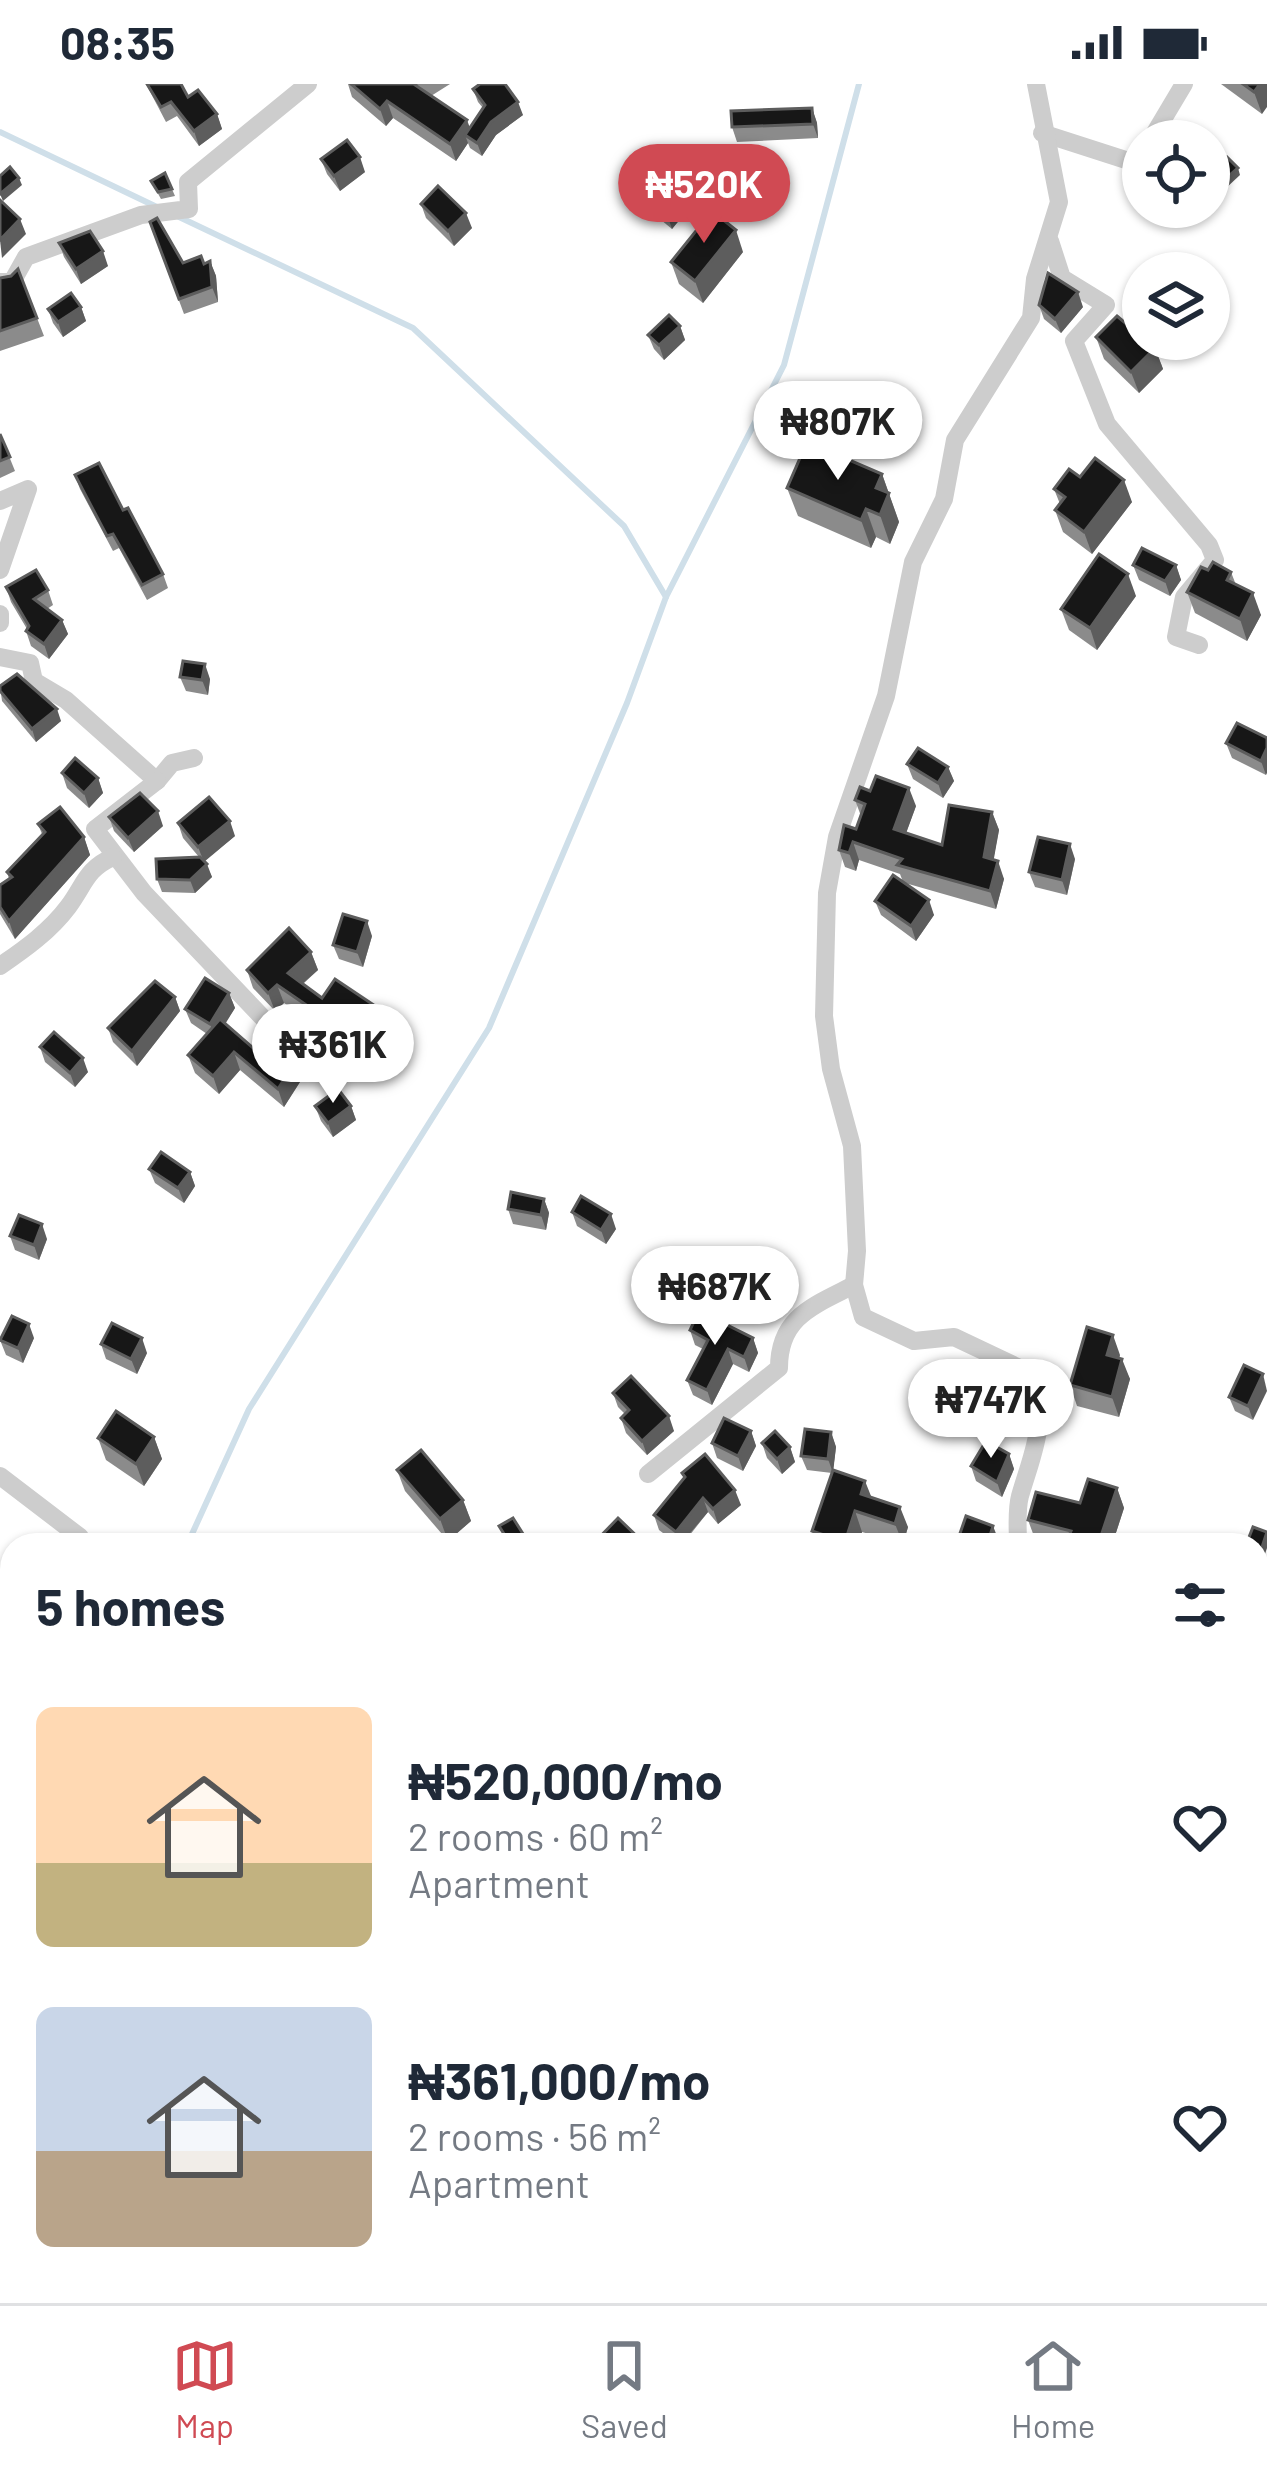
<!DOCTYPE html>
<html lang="en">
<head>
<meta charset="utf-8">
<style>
	:root { --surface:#fff; --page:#f6f6f7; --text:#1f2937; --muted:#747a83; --line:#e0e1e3; --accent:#d04a53 }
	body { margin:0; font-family:Barlow,sans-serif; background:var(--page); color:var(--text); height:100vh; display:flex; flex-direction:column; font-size:45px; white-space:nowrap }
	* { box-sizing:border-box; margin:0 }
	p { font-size:39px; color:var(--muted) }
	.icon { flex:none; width:66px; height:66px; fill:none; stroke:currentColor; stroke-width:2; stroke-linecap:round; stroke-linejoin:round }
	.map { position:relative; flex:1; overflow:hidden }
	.panel { position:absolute; left:0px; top:1449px; width:1269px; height:771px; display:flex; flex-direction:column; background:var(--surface); border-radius:36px 36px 0 0; box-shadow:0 3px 9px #0004 }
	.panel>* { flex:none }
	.fabs { position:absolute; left:1122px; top:36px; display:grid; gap:24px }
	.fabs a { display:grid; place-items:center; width:108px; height:108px; border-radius:50%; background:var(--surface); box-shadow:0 3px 9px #0004; font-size:60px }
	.price { position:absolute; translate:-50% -102px; padding:0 27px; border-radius:42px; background:#fff; color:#222; font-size:39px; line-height:78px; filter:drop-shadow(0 3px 6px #0008) }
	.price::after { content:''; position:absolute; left:50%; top:72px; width:36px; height:27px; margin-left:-18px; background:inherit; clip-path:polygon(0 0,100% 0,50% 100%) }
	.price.current { background:var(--accent); color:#fff }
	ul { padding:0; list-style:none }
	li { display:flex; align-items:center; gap:36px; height:300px; padding:0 36px }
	li span { display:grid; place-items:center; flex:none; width:336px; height:240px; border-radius:18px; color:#555 }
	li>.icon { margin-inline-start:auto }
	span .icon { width:144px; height:144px; fill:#fffc; stroke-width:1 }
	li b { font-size:51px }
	h2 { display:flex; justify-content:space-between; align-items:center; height:144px; padding:0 36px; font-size:51px }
	.status { display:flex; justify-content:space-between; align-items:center; height:84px; padding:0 60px; background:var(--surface); direction:ltr }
	.status svg { height:33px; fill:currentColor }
	.tabs { display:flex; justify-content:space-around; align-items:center; height:168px; border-top:3px solid var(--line); background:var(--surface); font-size:33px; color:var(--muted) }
	.tabs a { display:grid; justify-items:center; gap:6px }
	.tabs .current { color:var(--accent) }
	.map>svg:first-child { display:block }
</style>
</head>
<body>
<div class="status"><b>08:35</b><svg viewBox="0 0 49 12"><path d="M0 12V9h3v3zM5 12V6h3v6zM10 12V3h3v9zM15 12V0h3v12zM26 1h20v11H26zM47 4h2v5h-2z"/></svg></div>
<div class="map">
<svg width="1267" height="2219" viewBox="0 0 1267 2219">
	<rect width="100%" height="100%" fill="#fff"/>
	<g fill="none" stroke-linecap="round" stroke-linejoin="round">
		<g stroke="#cfdfe9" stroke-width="6">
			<path d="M 0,48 L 159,124"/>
			<path d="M 177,132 L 413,244 L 624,442 L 666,513"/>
			<path d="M 187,1461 L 249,1325 L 489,944 L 627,619 L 666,513 L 784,281 L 859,0"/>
			<path d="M 0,2049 L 12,1998"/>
		</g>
		<g stroke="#cdcdcd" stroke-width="18">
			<path d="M 1042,49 L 1132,78 L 1143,68"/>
			<path d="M 1150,57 L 1184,0"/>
			<path d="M 1050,157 L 1062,194 L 1106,221 L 1074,257 L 1107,340 L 1209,461 L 1215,476 L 1184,513 L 1176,553 L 1199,561"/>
			<path d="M 0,198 L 12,198 L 26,173 L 141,131 L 189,125 L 188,98 L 308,0"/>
			<path d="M 0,417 L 28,405 L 0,486"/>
			<path d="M 0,530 L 0,539"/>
			<path d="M 0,573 L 30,579 L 34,597 L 66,616 L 157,697 L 172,679 L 194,674"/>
			<path d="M 157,697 L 95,745 L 144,809 L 283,955"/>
			<path d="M 0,882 C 25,865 50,847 68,823 C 85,800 86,785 113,773"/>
			<path d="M 648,1390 L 779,1284 C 779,1233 813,1222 854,1201"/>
			<path d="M 0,1392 L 80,1453"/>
			<path d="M 1018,1461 C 1018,1445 1016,1427 1020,1412 C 1033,1367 1050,1335 1030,1289 L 954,1253 L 914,1257 L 863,1233 L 854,1201 L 857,1167 L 852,1062 L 831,985 L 824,932 L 827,809 L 837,753 L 886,612 L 913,478 L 944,415 L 955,356 L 1031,234 L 1035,195 L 1059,118 L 1036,0"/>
			<path d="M 1257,1701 L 1267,1676"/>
			<path d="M 1257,1844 L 1267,1851"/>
			<path d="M 523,2219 L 533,2208"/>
		</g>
	</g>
	<g fill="#8b8b8b">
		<path d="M 146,0 L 181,0 L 188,13 L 217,30 L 222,45 L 199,62 L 177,32 L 166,38 Z"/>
		<path d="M 348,0 L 450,0 L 431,12 L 470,44 L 483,24 L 478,18 L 473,5 L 523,31 L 496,51 L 482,72 L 470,64 L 468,59 L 456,77 L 393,34 L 386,42 L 352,13 Z"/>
		<path d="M 1221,0 L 1267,0 L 1262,30 Z"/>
		<path d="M 812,24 L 817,39 L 818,54 L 737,58 L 732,43 Z"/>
		<path d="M 321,75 L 365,88 L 340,107 L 327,90 Z"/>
		<path d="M 165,89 L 175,112 L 161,115 L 151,97 Z"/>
		<path d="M 639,107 L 690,123 L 672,145 L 644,122 Z"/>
		<path d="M 421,120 L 472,144 L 454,162 L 426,134 Z"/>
		<path d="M 150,138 L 183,179 L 204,180 L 210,177 L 216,192 L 218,218 L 184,230 Z"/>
		<path d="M 59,159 L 108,182 L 81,200 L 64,173 Z"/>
		<path d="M 743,168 L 703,219 L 679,200 L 671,178 Z"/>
		<path d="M 18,185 L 44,252 L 0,267 L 0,194 L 11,192 Z"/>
		<path d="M 1039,221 L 1083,223 L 1061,249 L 1044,235 Z"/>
		<path d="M 81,223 L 86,237 L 63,253 L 53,239 L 48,225 Z"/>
		<path d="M 680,242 L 685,256 L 664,276 L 654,265 L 648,251 Z"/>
		<path d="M 1096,253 L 1155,264 L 1163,285 L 1139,309 L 1104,275 Z"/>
		<path d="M 0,350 L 15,387 L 0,394 Z"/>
		<path d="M 882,390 L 899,438 L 890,460 L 876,453 L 871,464 L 798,432 L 787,404 Z"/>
		<path d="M 75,391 L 163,490 L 168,504 L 147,516 L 119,464 L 113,467 L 80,405 Z"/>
		<path d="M 1080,393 L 1132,418 L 1092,470 L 1063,448 L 1055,426 L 1060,420 L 1054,405 Z"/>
		<path d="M 1133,481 L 1176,481 L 1181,496 L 1170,512 L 1139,496 Z"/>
		<path d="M 1208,486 L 1231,488 L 1236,501 L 1261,531 L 1247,557 L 1195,529 L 1187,508 Z"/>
		<path d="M 6,503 L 48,506 L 53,521 L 47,525 L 62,536 L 68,550 L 49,575 L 31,562 L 26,547 L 27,545 L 11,518 Z"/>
		<path d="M 1136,512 L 1097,566 L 1069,546 L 1061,525 Z"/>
		<path d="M 180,593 L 210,595 L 208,611 L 186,607 Z"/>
		<path d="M 0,602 L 61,637 L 36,658 L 2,617 Z"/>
		<path d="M 1267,654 L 1266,691 L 1232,674 L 1226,659 Z"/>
		<path d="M 907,680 L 948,683 L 954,697 L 943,714 L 913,695 Z"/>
		<path d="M 62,689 L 98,694 L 103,709 L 89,724 L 67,704 Z"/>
		<path d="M 855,716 L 916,722 L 906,749 L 942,761 L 992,728 L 999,746 L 993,776 L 1004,795 L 996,825 L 905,799 L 934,831 L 916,857 L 881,831 L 875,817 L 903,798 L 900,790 L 859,776 L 856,787 L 845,783 L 839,766 L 856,745 L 861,732 Z"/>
		<path d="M 109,733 L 163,742 L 134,768 L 114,747 Z"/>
		<path d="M 178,739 L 235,752 L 204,777 L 212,793 L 195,809 L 162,808 L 157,795 L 199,773 L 183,754 Z"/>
		<path d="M 38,740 L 84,753 L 90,771 L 15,855 L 0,830 L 0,801 L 9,795 L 7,788 L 42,750 Z"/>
		<path d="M 1075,775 L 1067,811 L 1035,803 L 1029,788 Z"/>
		<path d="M 372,852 L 363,883 L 339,875 L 333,861 Z"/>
		<path d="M 311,868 L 318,886 L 303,900 L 322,914 L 396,950 L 381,973 L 335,943 L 284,1023 L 240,986 L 219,1010 L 195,989 L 188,971 L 207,950 L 191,939 L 185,925 L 229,909 L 235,924 L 225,939 L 260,970 L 281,974 L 300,950 L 299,946 L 306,934 L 284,919 L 275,927 L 253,904 L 247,886 Z"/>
		<path d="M 175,913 L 180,927 L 137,982 L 113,958 L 108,944 Z"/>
		<path d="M 40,963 L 88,988 L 75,1003 L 45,978 Z"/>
		<path d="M 315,1022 L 351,1022 L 356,1036 L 333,1053 L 321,1037 Z"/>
		<path d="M 149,1085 L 190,1088 L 195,1102 L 184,1119 L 155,1099 Z"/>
		<path d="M 544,1115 L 549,1129 L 546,1146 L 513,1140 L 508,1125 Z"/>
		<path d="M 572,1128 L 616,1145 L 606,1160 L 577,1142 Z"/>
		<path d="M 10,1152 L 47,1155 L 39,1176 L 15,1166 Z"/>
		<path d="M 690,1246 L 753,1254 L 758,1269 L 749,1288 L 733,1280 L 712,1321 L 693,1311 L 687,1296 L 703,1265 L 695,1261 Z"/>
		<path d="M 34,1254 L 23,1279 L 6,1271 L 0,1256 Z"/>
		<path d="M 101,1260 L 147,1269 L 137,1290 L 106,1275 Z"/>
		<path d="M 1120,1271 L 1119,1274 L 1130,1295 L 1119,1333 L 1077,1322 L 1070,1301 Z"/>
		<path d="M 1244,1281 L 1253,1336 L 1235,1327 L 1229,1313 Z"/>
		<path d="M 613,1309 L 674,1347 L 647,1371 L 626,1349 L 621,1334 L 625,1330 L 618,1323 Z"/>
		<path d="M 751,1347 L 756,1362 L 743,1387 L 717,1374 L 712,1359 Z"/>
		<path d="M 831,1348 L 836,1363 L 833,1386 L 908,1443 L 903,1460 L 862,1448 L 858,1461 L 817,1461 L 812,1447 L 832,1389 L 807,1386 L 801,1372 Z"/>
		<path d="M 154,1353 L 162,1375 L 144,1402 L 106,1376 L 98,1354 Z"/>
		<path d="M 762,1359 L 790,1363 L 795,1378 L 782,1390 L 767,1374 Z"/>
		<path d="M 1009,1370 L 1014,1385 L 1002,1413 L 976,1397 L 971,1382 Z"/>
		<path d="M 397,1386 L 463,1416 L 471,1437 L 448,1457 L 405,1407 Z"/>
		<path d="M 682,1389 L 741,1421 L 718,1440 L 708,1428 L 682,1461 L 679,1461 L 659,1446 L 654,1431 L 684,1394 Z"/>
		<path d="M 1117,1404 L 1124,1424 L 1112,1461 L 1057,1461 L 1035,1455 L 1028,1436 L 1080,1419 Z"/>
		<path d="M 419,2208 L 458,2208 L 449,2219 L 431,2219 Z"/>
	</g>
	<g fill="#5d5d5d">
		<path d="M 1260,0 L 1267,0 L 1267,23 L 1262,30 L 1254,8 Z"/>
		<path d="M 387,17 L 393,34 L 386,42 L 380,25 Z"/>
		<path d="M 518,18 L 523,31 L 496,51 L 482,72 L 477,59 L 491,38 Z"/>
		<path d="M 812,24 L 817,39 L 818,54 L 813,40 Z"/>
		<path d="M 217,30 L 222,45 L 199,62 L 194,47 Z"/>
		<path d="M 467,36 L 473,52 L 465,51 L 468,59 L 456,77 L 450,60 Z"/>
		<path d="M 360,73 L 365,88 L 340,107 L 334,92 Z"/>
		<path d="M 1238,84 L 1240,91 L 1225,105 L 1222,98 Z"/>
		<path d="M 19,94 L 22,101 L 3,117 L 0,110 Z"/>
		<path d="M 685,108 L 690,123 L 672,145 L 667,130 Z"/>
		<path d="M 466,129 L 472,144 L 454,162 L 448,147 Z"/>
		<path d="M 20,135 L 26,150 L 2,174 L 0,156 Z"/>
		<path d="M 736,146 L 743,168 L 703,219 L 695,197 Z"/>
		<path d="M 103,167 L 108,182 L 81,200 L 76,185 Z"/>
		<path d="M 210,177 L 216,192 L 218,218 L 212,203 Z"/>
		<path d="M 1078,208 L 1083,223 L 1061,249 L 1055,235 Z"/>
		<path d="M 81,223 L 86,237 L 63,253 L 58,238 Z"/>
		<path d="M 680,242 L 685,256 L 664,276 L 659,261 Z"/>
		<path d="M 1155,264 L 1163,285 L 1139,309 L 1131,288 Z"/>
		<path d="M 882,390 L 899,438 L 890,460 L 880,431 L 876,404 Z"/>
		<path d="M 1124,396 L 1132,418 L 1092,470 L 1084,448 Z"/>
		<path d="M 866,425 L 876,453 L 871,464 L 861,436 Z"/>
		<path d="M 1176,481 L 1181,496 L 1170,512 L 1165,497 Z"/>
		<path d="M 1128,490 L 1136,512 L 1097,566 L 1090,544 Z"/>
		<path d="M 1253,509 L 1261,531 L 1247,557 L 1240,535 Z"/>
		<path d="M 62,536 L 68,550 L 49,575 L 44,560 Z"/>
		<path d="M 205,580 L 210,595 L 208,611 L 202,596 Z"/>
		<path d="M 57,625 L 61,637 L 36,658 L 32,645 Z"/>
		<path d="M 1267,664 L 1267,689 L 1266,691 L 1261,677 Z"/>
		<path d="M 948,683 L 954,697 L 943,714 L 938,699 Z"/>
		<path d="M 98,694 L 103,709 L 89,724 L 84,709 Z"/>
		<path d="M 909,704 L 916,722 L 901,763 L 894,745 Z"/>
		<path d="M 158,727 L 163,742 L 134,768 L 128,754 Z"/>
		<path d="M 992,728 L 999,746 L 991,791 L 984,773 Z"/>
		<path d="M 230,737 L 235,752 L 204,778 L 198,763 Z"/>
		<path d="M 84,753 L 90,771 L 15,855 L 9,837 Z"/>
		<path d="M 853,758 L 859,776 L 856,787 L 849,769 Z"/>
		<path d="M 1070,760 L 1075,775 L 1067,811 L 1062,796 Z"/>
		<path d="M 998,777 L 1004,795 L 996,825 L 990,807 Z"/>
		<path d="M 207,780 L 212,793 L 195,809 L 190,796 Z"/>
		<path d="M 929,816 L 934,831 L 916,857 L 911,842 Z"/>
		<path d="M 367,837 L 372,852 L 363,883 L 357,868 Z"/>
		<path d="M 311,868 L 318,886 L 294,907 L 288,889 Z"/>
		<path d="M 277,901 L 284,919 L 275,927 L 268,909 Z"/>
		<path d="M 229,909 L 235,924 L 216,955 L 210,940 Z"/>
		<path d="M 175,913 L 180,927 L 137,982 L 132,967 Z"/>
		<path d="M 328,925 L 335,943 L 284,1023 L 278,1005 Z"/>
		<path d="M 390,932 L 396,950 L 381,973 L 374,955 Z"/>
		<path d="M 234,968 L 240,986 L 219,1010 L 213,992 Z"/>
		<path d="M 83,974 L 88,988 L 75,1003 L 70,989 Z"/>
		<path d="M 351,1022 L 356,1036 L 333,1053 L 328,1039 Z"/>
		<path d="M 190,1088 L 195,1102 L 184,1119 L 178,1104 Z"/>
		<path d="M 544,1115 L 549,1129 L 546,1146 L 541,1131 Z"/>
		<path d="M 611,1130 L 616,1145 L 606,1160 L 601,1146 Z"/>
		<path d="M 42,1140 L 47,1155 L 39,1176 L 34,1161 Z"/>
		<path d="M 29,1240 L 34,1254 L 23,1279 L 18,1264 Z"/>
		<path d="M 1113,1251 L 1120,1271 L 1114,1291 L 1107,1271 Z"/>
		<path d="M 142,1254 L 147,1269 L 137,1290 L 131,1275 Z"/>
		<path d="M 753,1254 L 758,1269 L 749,1288 L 744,1273 Z"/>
		<path d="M 728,1265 L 733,1280 L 712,1321 L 707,1306 Z"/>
		<path d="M 1122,1275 L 1130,1295 L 1119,1333 L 1112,1313 Z"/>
		<path d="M 1263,1290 L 1267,1307 L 1253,1336 L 1248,1322 Z"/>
		<path d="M 669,1332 L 674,1347 L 647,1371 L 642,1357 Z"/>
		<path d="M 751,1347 L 756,1362 L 743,1387 L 738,1372 Z"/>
		<path d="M 831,1348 L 836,1363 L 833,1389 L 828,1375 Z"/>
		<path d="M 154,1353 L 162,1375 L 144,1402 L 136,1380 Z"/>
		<path d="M 790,1363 L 795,1378 L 782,1390 L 777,1375 Z"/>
		<path d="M 1009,1370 L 1014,1385 L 1002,1413 L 997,1398 Z"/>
		<path d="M 865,1397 L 873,1417 L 861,1410 Z"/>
		<path d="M 1117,1404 L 1124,1424 L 1112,1461 L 1098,1461 Z"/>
		<path d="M 735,1406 L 741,1421 L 718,1440 L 713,1425 Z"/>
		<path d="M 703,1414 L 708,1428 L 680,1461 L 676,1448 Z"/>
		<path d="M 463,1416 L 471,1437 L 448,1457 L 440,1435 Z"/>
		<path d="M 900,1423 L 908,1443 L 903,1460 L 895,1440 Z"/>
		<path d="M 855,1427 L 862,1448 L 858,1461 L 846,1461 L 845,1458 Z"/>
		<path d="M 993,1442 L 999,1457 L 997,1461 L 987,1461 Z"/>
		<path d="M 1267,1449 L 1267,1464 L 1264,1473 L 1261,1466 Z"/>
		<path d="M 1260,2104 L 1267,2128 L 1257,2149 L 1257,2111 Z"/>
		<path d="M 440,2208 L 458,2208 L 449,2219 L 438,2219 L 436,2213 Z"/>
		<path d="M 843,2208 L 848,2208 L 849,2212 L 841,2219 L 836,2219 L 835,2214 Z"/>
	</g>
	<g fill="#171717" stroke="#5d5d5d" stroke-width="3">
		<path d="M 147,0 L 181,0 L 188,13 L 198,6 L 217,30 L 194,47 L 171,18 L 161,23 Z"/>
		<path d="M 351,0 L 417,0 L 415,1 L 467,36 L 450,60 L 387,17 L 380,25 Z"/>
		<path d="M 480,0 L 505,0 L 518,18 L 491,38 L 477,59 L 465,51 L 485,21 L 473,5 Z"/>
		<path d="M 1243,0 L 1260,0 L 1254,8 Z"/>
		<path d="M 812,24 L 813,40 L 732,43 L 731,27 Z"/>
		<path d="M 347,56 L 360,73 L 334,92 L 321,75 Z"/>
		<path d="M 1227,73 L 1238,84 L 1222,98 L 1212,87 Z"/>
		<path d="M 10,83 L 19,94 L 0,110 L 0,92 Z"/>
		<path d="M 657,85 L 685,108 L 667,130 L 639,107 Z"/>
		<path d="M 165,89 L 172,105 L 158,108 L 151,97 Z"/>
		<path d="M 438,102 L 466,129 L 448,147 L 421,120 Z"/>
		<path d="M 0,116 L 20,135 L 0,156 Z"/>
		<path d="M 712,127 L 736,146 L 695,197 L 671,178 Z"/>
		<path d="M 157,134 L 183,179 L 201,172 L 204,180 L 210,177 L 212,203 L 179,215 L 150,138 Z"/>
		<path d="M 90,147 L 103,167 L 76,185 L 59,159 Z"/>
		<path d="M 18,185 L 37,234 L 0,247 L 0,194 L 11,192 Z"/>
		<path d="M 1048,189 L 1078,208 L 1055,235 L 1039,221 Z"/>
		<path d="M 71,209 L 81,223 L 58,238 L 48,225 Z"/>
		<path d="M 669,231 L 680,242 L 659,261 L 648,251 Z"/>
		<path d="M 1117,232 L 1155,264 L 1131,288 L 1096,253 Z"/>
		<path d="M 0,350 L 10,373 L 0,377 Z"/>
		<path d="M 807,358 L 882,390 L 876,404 L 889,409 L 880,431 L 866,425 L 861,436 L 787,404 Z"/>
		<path d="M 1095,374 L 1124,396 L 1084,448 L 1055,426 L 1065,413 L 1054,405 L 1069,385 L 1080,393 Z"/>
		<path d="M 99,379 L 123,426 L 128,424 L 163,490 L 142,501 L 113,450 L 107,452 L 75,391 Z"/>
		<path d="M 1142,464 L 1176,481 L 1165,497 L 1133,481 Z"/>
		<path d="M 1099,470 L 1128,490 L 1090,544 L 1061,525 Z"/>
		<path d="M 1213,478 L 1231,488 L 1227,496 L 1253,509 L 1240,535 L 1187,508 L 1201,483 L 1208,486 Z"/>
		<path d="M 36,486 L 48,506 L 34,515 L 62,536 L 44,560 L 26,547 L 29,542 L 6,503 Z"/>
		<path d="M 183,577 L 205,580 L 202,596 L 180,593 Z"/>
		<path d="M 17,590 L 57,625 L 32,645 L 0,607 L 0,602 Z"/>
		<path d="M 1237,639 L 1267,654 L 1267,664 L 1261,677 L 1226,659 Z"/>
		<path d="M 918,664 L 948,683 L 938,699 L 907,680 Z"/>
		<path d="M 75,674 L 98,694 L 84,709 L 62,689 Z"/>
		<path d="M 876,692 L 909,704 L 894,745 L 942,761 L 949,721 L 992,728 L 984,773 L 998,777 L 990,807 L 897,781 L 902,775 L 853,758 L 849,769 L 839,766 L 844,741 L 856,745 L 865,720 L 855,716 L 860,703 L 870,707 Z"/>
		<path d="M 140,709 L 158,727 L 128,754 L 109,733 Z"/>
		<path d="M 209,713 L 230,737 L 198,763 L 178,739 Z"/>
		<path d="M 60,723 L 84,753 L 9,837 L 0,823 L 0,801 L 12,793 L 7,788 L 45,748 L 38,740 Z"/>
		<path d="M 1038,753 L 1070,760 L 1062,796 L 1029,788 Z"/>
		<path d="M 200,773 L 207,780 L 190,796 L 157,795 L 156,775 Z"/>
		<path d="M 893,791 L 929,816 L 911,842 L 875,817 Z"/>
		<path d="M 343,830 L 367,837 L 357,868 L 333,861 Z"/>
		<path d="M 289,844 L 311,868 L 288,889 L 322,914 L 335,895 L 390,932 L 374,955 L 328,925 L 278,1005 L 234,968 L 213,992 L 188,971 L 220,935 L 260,970 L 266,962 L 281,974 L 297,948 L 306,954 L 299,946 L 312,925 L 277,901 L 268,909 L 247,886 Z"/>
		<path d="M 205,894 L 229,909 L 210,940 L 185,925 Z"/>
		<path d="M 155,897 L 175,913 L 132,967 L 108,944 Z"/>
		<path d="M 54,948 L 83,974 L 70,989 L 40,963 Z"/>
		<path d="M 338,1005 L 351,1022 L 328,1039 L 315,1022 Z"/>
		<path d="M 161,1068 L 190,1088 L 178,1104 L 149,1085 Z"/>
		<path d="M 511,1108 L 544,1115 L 541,1131 L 508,1125 Z"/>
		<path d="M 581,1112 L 611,1130 L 601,1146 L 572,1128 Z"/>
		<path d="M 19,1131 L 42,1140 L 34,1161 L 10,1152 Z"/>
		<path d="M 699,1227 L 753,1254 L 744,1273 L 728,1265 L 707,1306 L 687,1296 L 708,1256 L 690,1246 Z"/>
		<path d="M 12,1232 L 29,1240 L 18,1264 L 0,1256 Z"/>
		<path d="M 112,1239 L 142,1254 L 131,1275 L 101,1260 Z"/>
		<path d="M 1087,1243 L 1113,1251 L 1107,1271 L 1122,1275 L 1112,1313 L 1070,1301 Z"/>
		<path d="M 1244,1281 L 1263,1290 L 1248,1322 L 1229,1313 Z"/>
		<path d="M 631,1292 L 669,1332 L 642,1357 L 621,1334 L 629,1326 L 613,1309 Z"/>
		<path d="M 116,1327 L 154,1353 L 136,1380 L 98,1354 Z"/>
		<path d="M 724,1334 L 751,1347 L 738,1372 L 712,1359 Z"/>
		<path d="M 805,1345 L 831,1348 L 828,1375 L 801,1372 Z"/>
		<path d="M 775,1347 L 790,1363 L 777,1375 L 762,1359 Z"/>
		<path d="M 986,1357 L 1009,1370 L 997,1398 L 971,1382 Z"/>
		<path d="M 421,1366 L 463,1416 L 440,1435 L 397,1386 Z"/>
		<path d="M 705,1370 L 735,1406 L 713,1425 L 703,1414 L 676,1448 L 654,1431 L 685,1393 L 682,1389 Z"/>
		<path d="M 833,1386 L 865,1397 L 861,1410 L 900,1423 L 895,1440 L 855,1427 L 845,1458 L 812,1447 Z"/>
		<path d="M 1088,1395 L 1117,1404 L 1098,1461 L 1069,1452 L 1071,1447 L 1028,1436 L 1036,1408 L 1080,1419 Z"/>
		<path d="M 966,1432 L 993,1442 L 987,1461 L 956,1461 Z"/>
		<path d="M 513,1434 L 530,1461 L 511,1461 L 499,1442 Z"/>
		<path d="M 618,1434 L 645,1460 L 597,1461 L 595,1458 Z"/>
		<path d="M 1253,1443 L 1267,1448 L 1261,1466 L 1257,1465 L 1257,1461 L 1246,1461 Z"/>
		<path d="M 337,2208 L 379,2208 L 395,2219 L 344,2219 L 334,2213 Z"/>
	</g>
</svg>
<div class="fabs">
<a><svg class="icon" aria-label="locate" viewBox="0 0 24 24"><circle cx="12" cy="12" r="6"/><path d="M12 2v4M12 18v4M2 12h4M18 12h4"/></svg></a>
<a><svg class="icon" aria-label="layers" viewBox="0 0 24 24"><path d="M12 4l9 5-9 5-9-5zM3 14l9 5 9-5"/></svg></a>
</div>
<b class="price current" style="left:704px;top:162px">₦520K</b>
<b class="price" style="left:838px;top:399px">₦807K</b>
<b class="price" style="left:333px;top:1022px">₦361K</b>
<b class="price" style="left:715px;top:1264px">₦687K</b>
<b class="price" style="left:991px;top:1377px">₦747K</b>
<section class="panel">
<h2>5 homes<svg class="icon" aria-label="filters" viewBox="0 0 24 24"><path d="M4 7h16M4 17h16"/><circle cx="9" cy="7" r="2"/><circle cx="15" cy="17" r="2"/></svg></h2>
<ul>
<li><span style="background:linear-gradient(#ffd9b3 65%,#c2b280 0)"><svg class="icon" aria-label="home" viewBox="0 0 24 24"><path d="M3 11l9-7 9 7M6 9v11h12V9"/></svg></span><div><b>₦520,000/mo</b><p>2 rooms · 60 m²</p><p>Apartment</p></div><svg class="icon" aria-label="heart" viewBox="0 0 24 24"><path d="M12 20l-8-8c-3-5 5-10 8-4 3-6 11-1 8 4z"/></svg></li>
<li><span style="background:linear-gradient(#c9d6e8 60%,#b9a48a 0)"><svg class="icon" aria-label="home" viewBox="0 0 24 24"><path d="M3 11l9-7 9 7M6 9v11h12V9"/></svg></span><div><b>₦361,000/mo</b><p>2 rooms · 56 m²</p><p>Apartment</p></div><svg class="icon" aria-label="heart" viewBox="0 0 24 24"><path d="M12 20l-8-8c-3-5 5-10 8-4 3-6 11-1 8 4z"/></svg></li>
</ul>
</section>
</div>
<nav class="tabs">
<a class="current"><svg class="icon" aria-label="map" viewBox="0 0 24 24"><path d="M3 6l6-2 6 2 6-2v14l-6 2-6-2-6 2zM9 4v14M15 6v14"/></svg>Map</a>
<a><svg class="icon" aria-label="saved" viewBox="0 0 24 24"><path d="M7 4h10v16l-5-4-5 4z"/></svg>Saved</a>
<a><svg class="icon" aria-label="home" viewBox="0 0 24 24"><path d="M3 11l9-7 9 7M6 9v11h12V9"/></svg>Home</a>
</nav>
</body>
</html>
